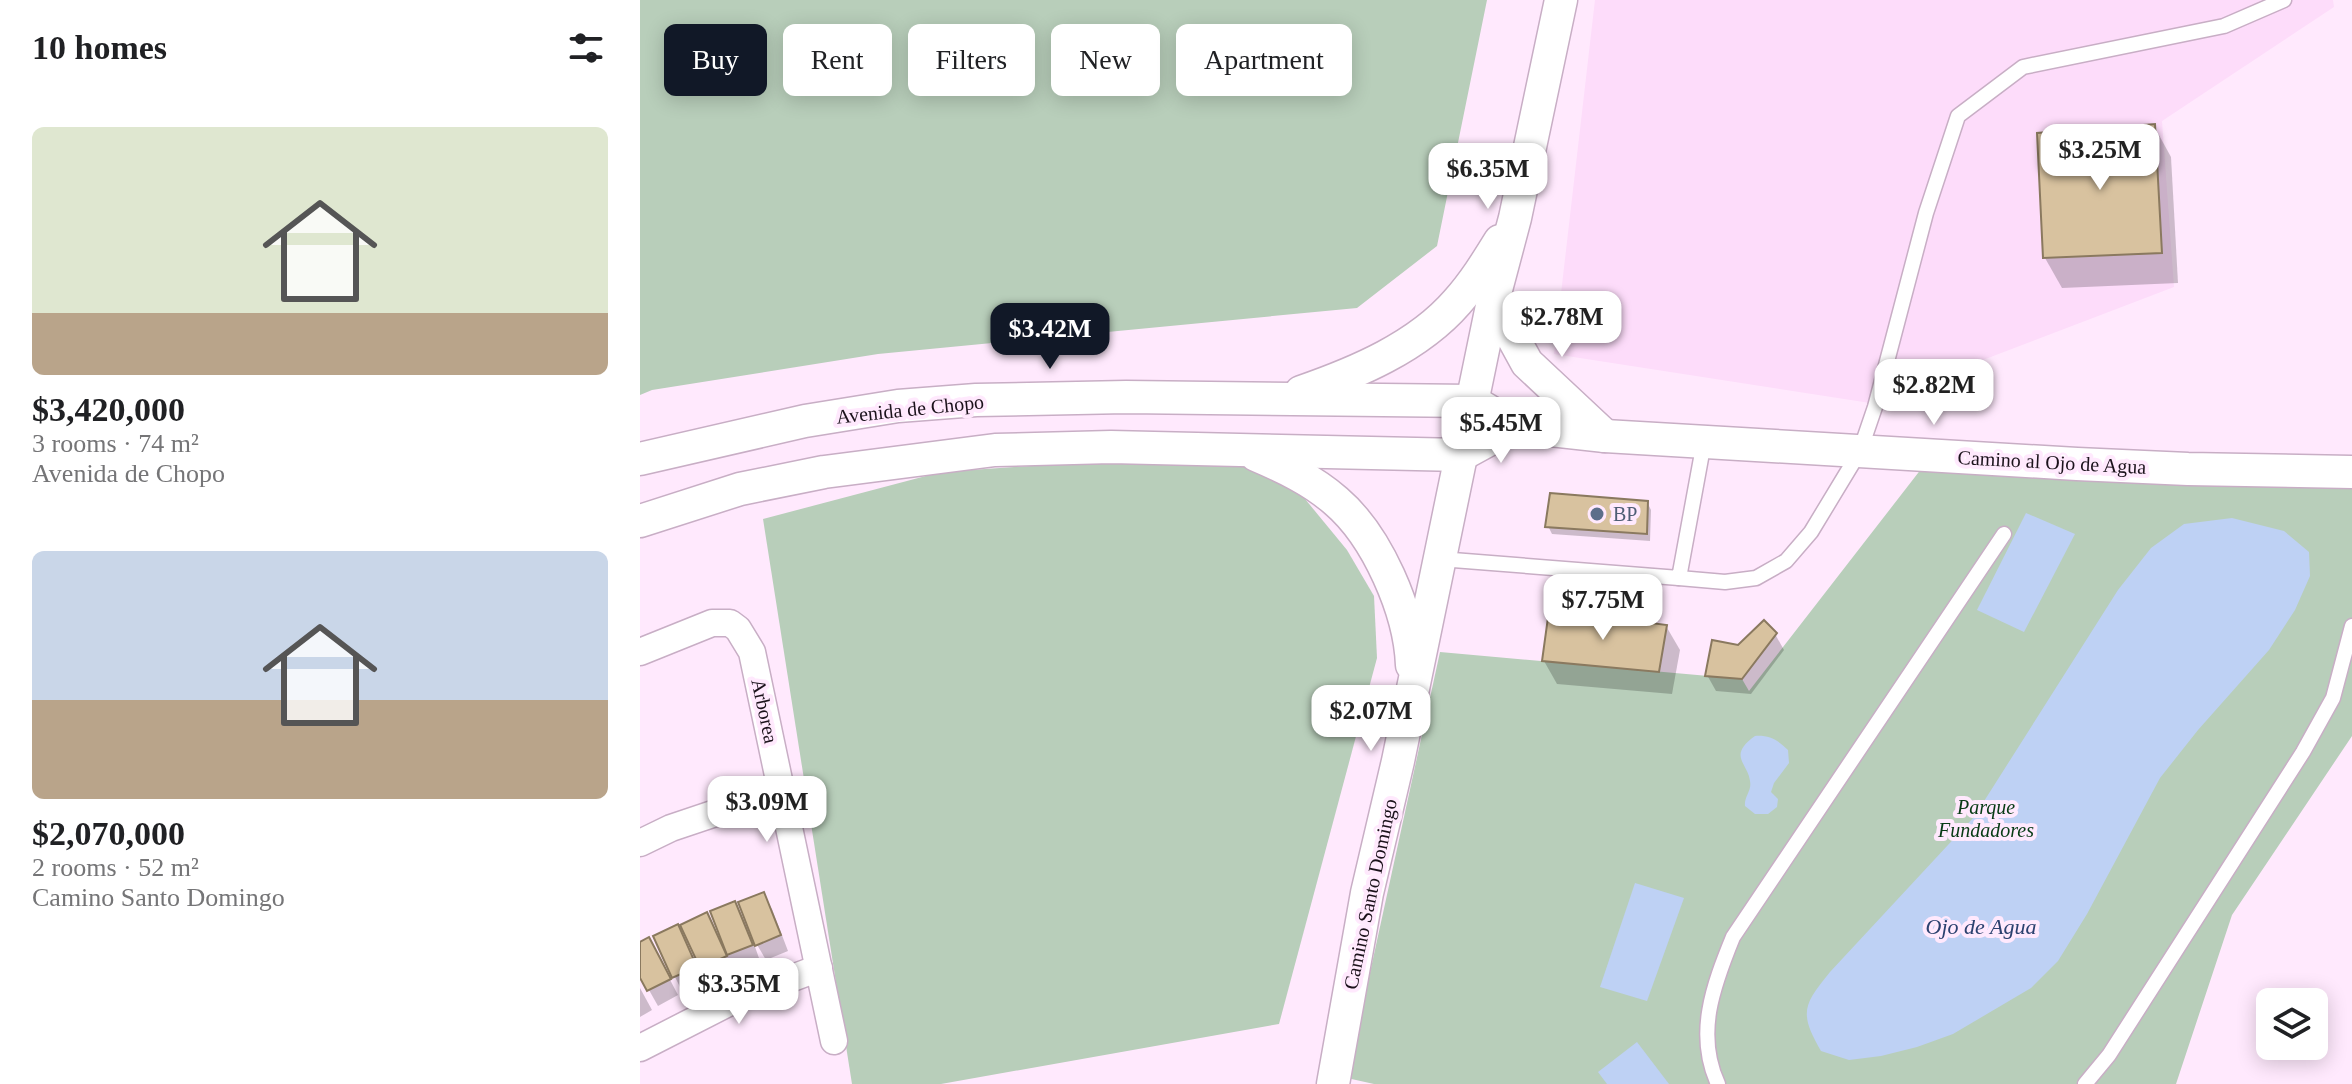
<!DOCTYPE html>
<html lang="en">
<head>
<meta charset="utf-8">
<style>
	:root { --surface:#fff; --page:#f6f6f6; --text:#202124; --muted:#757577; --accent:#111827 }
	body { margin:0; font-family:"Times New Roman",serif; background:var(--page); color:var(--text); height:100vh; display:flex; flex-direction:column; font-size:30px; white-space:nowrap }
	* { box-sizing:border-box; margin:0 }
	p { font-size:26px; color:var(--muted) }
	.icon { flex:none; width:44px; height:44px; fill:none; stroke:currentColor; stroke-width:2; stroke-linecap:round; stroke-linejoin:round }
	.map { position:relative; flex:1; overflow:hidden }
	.sheet { display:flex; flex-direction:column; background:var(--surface); width:640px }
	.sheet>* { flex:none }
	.top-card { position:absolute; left:24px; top:24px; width:760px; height:72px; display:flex; gap:16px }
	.controls { position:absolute; left:1616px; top:988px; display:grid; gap:16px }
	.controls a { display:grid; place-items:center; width:72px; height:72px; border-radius:12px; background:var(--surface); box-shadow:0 4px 20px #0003; font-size:40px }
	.price { position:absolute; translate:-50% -68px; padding:0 18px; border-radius:16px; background:#fff; color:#222; font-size:26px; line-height:52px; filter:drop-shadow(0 2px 4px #0008) }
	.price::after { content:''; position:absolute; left:50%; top:48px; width:24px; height:18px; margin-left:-12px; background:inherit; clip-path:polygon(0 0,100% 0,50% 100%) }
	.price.selected { background:var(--accent); color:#fff }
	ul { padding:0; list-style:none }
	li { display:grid; align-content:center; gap:16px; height:424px; padding:0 32px }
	li span { display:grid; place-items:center; height:248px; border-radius:12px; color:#555 }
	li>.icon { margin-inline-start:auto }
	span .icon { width:144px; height:144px; fill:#fffc; stroke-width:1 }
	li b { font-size:34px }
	h2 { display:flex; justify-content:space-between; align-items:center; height:96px; padding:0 32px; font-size:34px }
	.tag { padding:0 28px; border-radius:12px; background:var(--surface); box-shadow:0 4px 20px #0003; font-size:28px; line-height:72px }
	.tag.selected { background:var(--accent); color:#fff }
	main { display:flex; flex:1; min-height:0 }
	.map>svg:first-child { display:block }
</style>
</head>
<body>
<main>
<section class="sheet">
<h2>10 homes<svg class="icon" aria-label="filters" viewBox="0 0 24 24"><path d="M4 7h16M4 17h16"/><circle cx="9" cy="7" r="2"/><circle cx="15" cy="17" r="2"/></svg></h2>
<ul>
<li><span style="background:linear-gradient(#dfe7d0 75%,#b9a48a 0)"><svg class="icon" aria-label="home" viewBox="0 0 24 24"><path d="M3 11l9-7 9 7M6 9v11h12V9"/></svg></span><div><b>$3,420,000</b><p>3 rooms · 74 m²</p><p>Avenida de Chopo</p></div></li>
<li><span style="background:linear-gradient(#c9d6e8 60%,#b9a48a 0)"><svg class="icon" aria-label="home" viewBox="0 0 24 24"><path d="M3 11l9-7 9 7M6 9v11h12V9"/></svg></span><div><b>$2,070,000</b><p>2 rooms · 52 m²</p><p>Camino Santo Domingo</p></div></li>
</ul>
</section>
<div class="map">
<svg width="1712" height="1084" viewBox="0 0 1712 1084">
	<rect width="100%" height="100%" fill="#ffe9fd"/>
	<path fill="#fddcfa" d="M 955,0 L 1693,0 L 1694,7 L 1522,121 L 1534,287 L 1230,403 L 914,354 Z"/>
	<g fill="#b8ceba">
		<path d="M 0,0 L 847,0 L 797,246 L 717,308 L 238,354 L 12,390 L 0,395 Z"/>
		<path d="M 1292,455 L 1712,488 L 1712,736 L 1592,915 L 1536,1084 L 734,1084 L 707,1078 L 800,652 L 1102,679 L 1109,691 Z"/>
		<path d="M 449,462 L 620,467 L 656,488 L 707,550 L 734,596 L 737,658 L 639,1024 L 301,1084 L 212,1084 L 123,519 L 301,472 Z"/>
	</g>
	<g fill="#bed1f4">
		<path d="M 1386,513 L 1435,534 L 1384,632 L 1337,610 Z"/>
		<path d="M 1592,518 L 1644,531 L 1669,552 L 1670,576 L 1655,610 L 1629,650 L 1558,730 L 1520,778 L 1447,914 L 1418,961 L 1391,988 L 1313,1034 L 1277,1047 L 1241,1056 L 1209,1060 L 1181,1051 C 1159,1013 1163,1005 1190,972 L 1334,817 L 1478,590 L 1511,548 L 1544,524 Z"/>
		<path d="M 1115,736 C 1129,735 1138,740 1148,750 L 1149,763 L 1134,783 L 1131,792 L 1138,799 L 1137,807 L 1128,814 L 1115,814 L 1105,806 C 1104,796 1112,791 1110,781 C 1108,763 1087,756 1115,736 Z"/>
		<path d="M 995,883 L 1044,898 L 1007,1001 L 960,987 Z"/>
		<path d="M 997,1042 L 1029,1084 L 967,1084 L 958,1072 Z"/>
	</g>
	<g fill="#0003">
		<path d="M 1514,126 L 1531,157 L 1538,283 L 1422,288 L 1405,258 Z"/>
		<path d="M 1007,502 L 1011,510 L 1010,541 L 912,534 L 908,526 Z"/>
		<path d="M 1026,626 L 1040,650 L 1032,694 L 917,684 L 904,661 Z"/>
		<path d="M 1135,634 L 1144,650 L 1111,694 L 1076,691 L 1067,675 Z"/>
		<path d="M 123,894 L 132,909 L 148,951 L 126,960 L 116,943 L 114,944 L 120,961 L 71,983 L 43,926 L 66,915 L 79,938 L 95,903 L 105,921 Z"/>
		<path d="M 15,937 L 46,942 L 64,983 L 43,993 Z"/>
		<path d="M 0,944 L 17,955 L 38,995 L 18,1006 L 0,974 Z"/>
		<path d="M 0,988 L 12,1010 L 0,1017 Z"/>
	</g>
	<g fill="#d8c29f" stroke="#8a795f" stroke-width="2">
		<path d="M 1515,124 L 1522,253 L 1403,258 L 1397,133 Z"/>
		<path d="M 910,493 L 1008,501 L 1007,534 L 905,527 Z"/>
		<path d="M 909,610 L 1027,625 L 1019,672 L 902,661 Z"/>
		<path d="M 1124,620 L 1137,633 L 1102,679 L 1065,676 L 1072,640 L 1098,645 Z"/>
		<path d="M 124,892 L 141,935 L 115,946 L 98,902 Z"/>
		<path d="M 95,901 L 113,945 L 87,955 L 70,911 Z"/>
		<path d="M 67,912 L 87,956 L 60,968 L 40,925 Z"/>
		<path d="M 38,924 L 57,967 L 32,978 L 13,936 Z"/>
		<path d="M 9,937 L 31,979 L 7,991 L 0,978 L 0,942 Z"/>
	</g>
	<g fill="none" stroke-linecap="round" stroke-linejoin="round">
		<g stroke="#c8aec5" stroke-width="17">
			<g id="service">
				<path d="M 800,559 L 1039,578 L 1064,442"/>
				<path d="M 1039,578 L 1085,582 L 1116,578 L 1146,561 L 1171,532 L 1220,451 L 1235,407 L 1286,213 L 1318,116 L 1383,67 L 1584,26 L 1644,0"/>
				<path d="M 1078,1084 C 1055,1034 1073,986 1093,937 L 1364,534"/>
				<path d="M 1445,1084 L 1469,1055 L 1663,752 L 1693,698 L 1712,626"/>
			</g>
		</g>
		<g stroke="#c8aec5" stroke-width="29">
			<g id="minor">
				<path d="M 0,652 L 72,623 L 90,623 L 98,629 L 112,652 L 194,1041"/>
				<path d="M 0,843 L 31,828 L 141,791"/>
				<path d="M 0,1048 L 94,1000 L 179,968"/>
			</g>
		</g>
		<g stroke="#c8aec5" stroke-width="35">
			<g id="tertiary">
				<path d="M 853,301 L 887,363 L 965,436"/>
				<path d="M 661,392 C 716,373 778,347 817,302 C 834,283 847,262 860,241"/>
				<path d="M 616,455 C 644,467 672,480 696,501 C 737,536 770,611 772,665"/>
				<path d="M 0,459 L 165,421 L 258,406 L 336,400 L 486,397 L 832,401 L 874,426 L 965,436 L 1437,464 L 1548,469 L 1712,472"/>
				<path d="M 0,521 L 100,489 L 184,472 L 355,450 L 471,447 L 821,455 L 874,426"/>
				<path d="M 693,1084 L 727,893 L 758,761 L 853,301 L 875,218 L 921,0"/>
			</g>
		</g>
		<use href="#service" stroke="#fff" stroke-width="14"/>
		<use href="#minor" stroke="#fff" stroke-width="26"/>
		<use href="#tertiary" stroke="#fff" stroke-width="32"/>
	</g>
	<circle fill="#5c6f8a" stroke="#ffe9fd" stroke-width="3" cx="957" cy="514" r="8"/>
	<g text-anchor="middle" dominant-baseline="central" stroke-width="8" stroke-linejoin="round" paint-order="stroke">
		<g font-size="20" fill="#1b121b" stroke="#ffe9fd">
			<text transform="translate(270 409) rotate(-6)">Avenida de Chopo</text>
			<text transform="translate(1412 462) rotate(3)">Camino al Ojo de Agua</text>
			<text transform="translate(125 711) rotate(78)">Arborea</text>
			<text transform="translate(730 894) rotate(-78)">Camino Santo Domingo</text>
		</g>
		<g font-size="20" fill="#4e5e75" stroke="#ffe9fd" text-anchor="start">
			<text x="973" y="514">BP</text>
		</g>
		<g font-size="20" font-style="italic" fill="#083b15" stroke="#ffe9fd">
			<text x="1346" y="807">Parque<tspan x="1346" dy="23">Fundadores</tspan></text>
		</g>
		<g font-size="22" font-style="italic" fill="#2b416f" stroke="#ffe9fd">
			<text x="1341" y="926">Ojo de Agua</text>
		</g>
	</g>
</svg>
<div class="controls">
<a><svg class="icon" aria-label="layers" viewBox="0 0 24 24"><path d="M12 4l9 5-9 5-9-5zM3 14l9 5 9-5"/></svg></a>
</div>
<b class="price" style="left:1460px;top:192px">$3.25M</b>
<b class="price" style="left:848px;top:211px">$6.35M</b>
<b class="price" style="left:922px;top:359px">$2.78M</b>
<b class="price selected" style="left:410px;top:371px">$3.42M</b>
<b class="price" style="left:1294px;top:427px">$2.82M</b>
<b class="price" style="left:861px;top:465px">$5.45M</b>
<b class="price" style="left:963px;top:642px">$7.75M</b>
<b class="price" style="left:731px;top:753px">$2.07M</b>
<b class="price" style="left:127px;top:844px">$3.09M</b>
<b class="price" style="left:99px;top:1026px">$3.35M</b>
<div class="top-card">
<a class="tag selected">Buy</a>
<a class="tag">Rent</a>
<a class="tag">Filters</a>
<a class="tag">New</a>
<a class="tag">Apartment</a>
</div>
</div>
</main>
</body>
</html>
